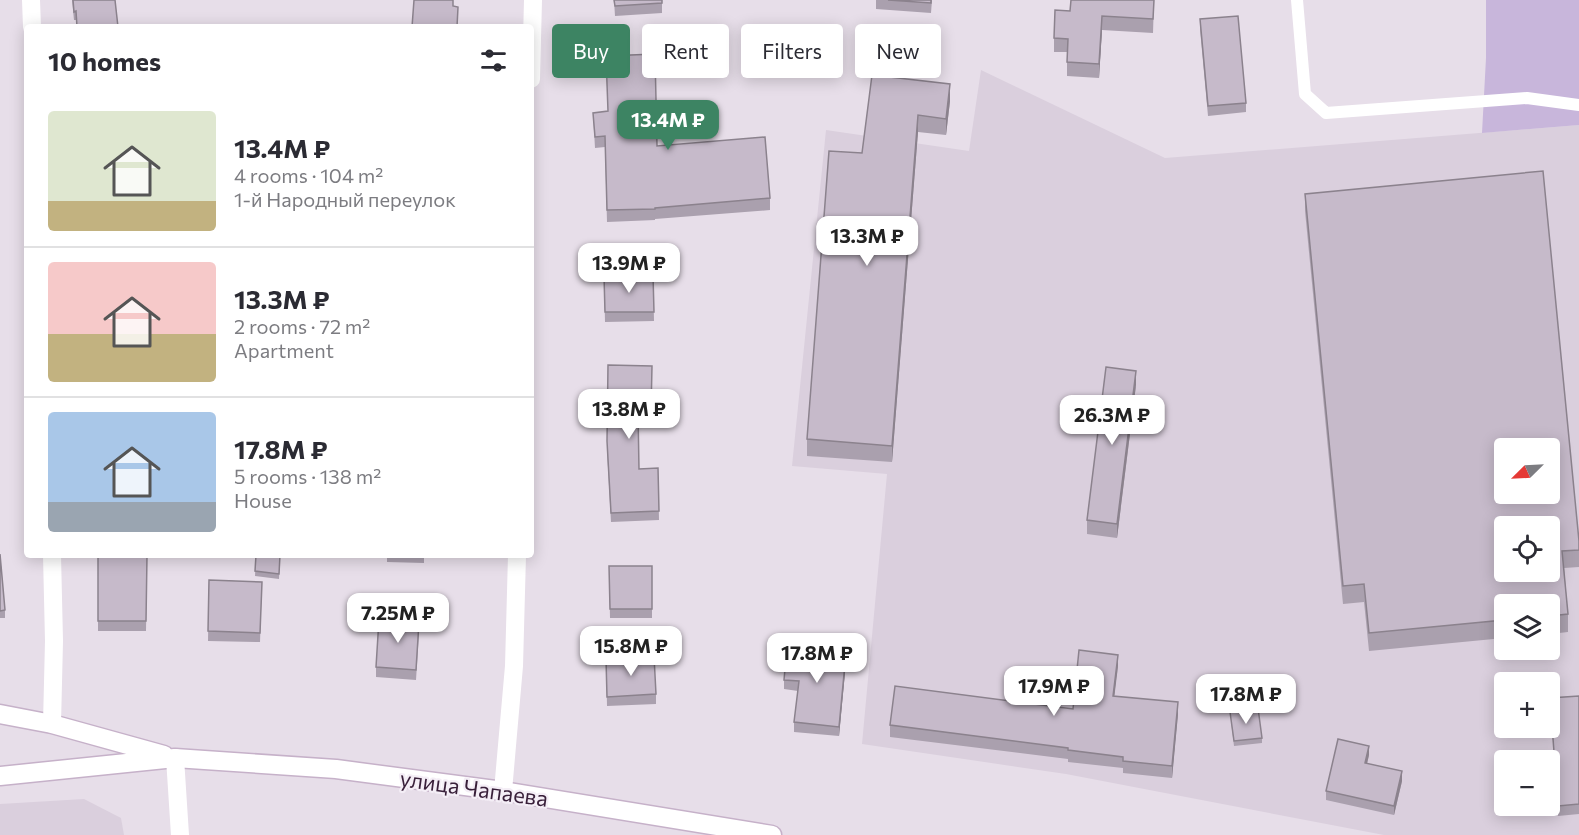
<!DOCTYPE html>
<html lang="en">
<head>
<meta charset="utf-8">
<style>
	:root { --surface:#fff; --page:#f2f2f3; --text:#2b2b33; --muted:#7c7c81; --line:#e1e1e2; --accent:#3d8463 }
	body { margin:0; font-family:Commissioner,sans-serif; background:var(--page); color:var(--text); height:100vh; display:flex; flex-direction:column; font-size:22px; white-space:nowrap }
	* { box-sizing:border-box; margin:0 }
	p { font-size:20px; color:var(--muted) }
	.icon { flex:none; width:33px; height:33px; fill:none; stroke:currentColor; stroke-width:2; stroke-linecap:round; stroke-linejoin:round }
	.map { position:relative; flex:1; overflow:hidden }
	.side { position:absolute; left:24px; top:24px; width:510px; height:534px; display:flex; flex-direction:column; background:var(--surface); border-radius:6px; box-shadow:0 3px 15px #0003 }
	.side>* { flex:none }
	.guide { position:absolute; left:552px; top:24px; width:570px; height:54px; display:flex; gap:12px }
	.needle { width:39px; rotate:246deg }
	.controls { position:absolute; left:1494px; top:438px; display:grid; gap:12px }
	.controls a { display:grid; place-items:center; width:66px; height:66px; border-radius:6px; background:var(--surface); box-shadow:0 3px 15px #0003; font-size:30px }
	.price { position:absolute; translate:-50% -51px; padding:0 14px; border-radius:12px; background:#fff; color:#222; font-size:20px; line-height:39px; filter:drop-shadow(0 2px 3px #0008) }
	.price::after { content:''; position:absolute; left:50%; top:36px; width:18px; height:14px; margin-left:-9px; background:inherit; clip-path:polygon(0 0,100% 0,50% 100%) }
	.price.active { background:var(--accent); color:#fff }
	ul { padding:0; list-style:none }
	li { display:flex; align-items:center; gap:18px; height:150px; padding:0 24px }
	li+li { border-top:2px solid var(--line) }
	li span { display:grid; place-items:center; flex:none; width:168px; height:120px; border-radius:6px; color:#555 }
	li>.icon { margin-inline-start:auto }
	span .icon { width:72px; height:72px; fill:#fffc; stroke-width:1 }
	li b { font-size:26px }
	h2 { display:flex; justify-content:space-between; align-items:center; height:72px; padding:0 24px; font-size:26px }
	.chip { padding:0 21px; border-radius:6px; background:var(--surface); box-shadow:0 3px 15px #0003; font-size:21px; line-height:54px }
	.chip.active { background:var(--accent); color:#fff }
	.map>svg:first-child { display:block }
</style>
</head>
<body>
<div class="map">
<svg width="1579" height="835" viewBox="0 0 1579 835">
	<rect width="100%" height="100%" fill="#e7dee9"/>
	<g fill="#dacfdd" fill-rule="evenodd">
		<path d="M 981,70 L 1165,158 L 1579,125 L 1579,835 L 1384,835 L 1066,774 L 862,744 L 887,474 L 792,466 L 826,130 L 969,151 ZM 1504,448 L 1550,448 L 1550,494 L 1504,494 ZM 1504,526 L 1550,526 L 1550,572 L 1504,572 ZM 1504,604 L 1550,604 L 1550,650 L 1504,650 ZM 1504,682 L 1550,682 L 1550,728 L 1504,728 ZM 1504,760 L 1550,760 L 1550,806 L 1504,806 Z"/>
		<path d="M 84,799 L 121,818 L 124,835 L 0,835 L 0,804 Z"/>
	</g>
	<path fill="#c8b6db" d="M 1486,0 L 1579,0 L 1579,125 L 1482,133 L 1486,58 Z"/>
	<g fill="none" stroke-linecap="round" stroke-linejoin="round">
		<g stroke="#c6b1c9" stroke-width="21">
			<g id="secondary">
				<path d="M 0,714 L 52,724 L 164,755"/>
				<path d="M 0,776 L 175,758 L 336,769 L 503,791 L 772,835"/>
			</g>
		</g>
		<path stroke="#fff" stroke-width="12" d="M 1297,0 L 1305,94 L 1326,113 L 1527,98 L 1579,105"/>
		<g stroke="#fff" stroke-width="18">
			<path d="M 31,0 L 32,27"/>
			<path d="M 531,79 L 533,0"/>
			<path d="M 52,555 L 54,641 L 52,724"/>
			<path d="M 175,758 L 180,835"/>
			<path d="M 503,791 L 514,666 L 517,555"/>
		</g>
		<use href="#secondary" stroke="#fff" stroke-width="18"/>
	</g>
	<g fill="#aaa0ae">
		<path d="M 72,0 L 115,0 L 118,27 L 76,27 L 76,20 L 74,20 Z"/>
		<path d="M 614,0 L 662,0 L 662,13 L 615,16 Z"/>
		<path d="M 876,0 L 932,0 L 931,13 L 876,9 Z"/>
		<path d="M 1154,0 L 1153,33 L 1102,30 L 1099,78 L 1067,76 L 1067,52 L 1054,52 L 1054,38 L 1070,11 Z"/>
		<path d="M 1200,19 L 1246,103 L 1246,112 L 1208,116 L 1200,29 Z"/>
		<path d="M 872,75 L 950,101 L 946,135 L 918,132 L 892,462 L 807,456 L 807,439 L 862,153 Z"/>
		<path d="M 593,113 L 657,146 L 770,198 L 770,210 L 655,219 L 655,220 L 607,222 L 605,147 L 595,148 Z"/>
		<path d="M 1305,194 L 1579,541 L 1579,567 L 1564,568 L 1568,614 L 1568,632 L 1550,634 L 1550,604 L 1504,604 L 1504,638 L 1369,651 L 1364,602 L 1343,604 L 1305,211 Z"/>
		<path d="M 653,275 L 654,321 L 605,322 L 604,276 Z"/>
		<path d="M 652,366 L 651,421 L 638,421 L 639,469 L 658,468 L 659,520 L 611,522 L 607,450 Z"/>
		<path d="M 1136,385 L 1117,538 L 1087,534 L 1087,520 Z"/>
		<path d="M 0,554 L 5,610 L 5,618 L 0,618 Z"/>
		<path d="M 256,555 L 280,555 L 279,579 L 255,576 Z"/>
		<path d="M 387,555 L 424,555 L 424,563 L 387,562 Z"/>
		<path d="M 98,556 L 147,556 L 146,631 L 98,631 Z"/>
		<path d="M 609,566 L 652,566 L 652,618 L 610,618 Z"/>
		<path d="M 209,580 L 262,582 L 260,642 L 208,641 Z"/>
		<path d="M 419,632 L 416,680 L 376,677 L 376,667 Z"/>
		<path d="M 606,659 L 656,694 L 656,704 L 607,706 Z"/>
		<path d="M 846,662 L 839,736 L 794,732 L 794,722 L 798,691 L 784,689 L 784,680 Z"/>
		<path d="M 1118,666 L 1114,696 L 1178,714 L 1172,778 L 1123,773 L 1123,768 L 1068,762 L 1068,759 L 890,737 L 890,725 L 1073,709 Z"/>
		<path d="M 1579,696 L 1579,814 L 1558,816 L 1550,698 Z"/>
		<path d="M 1230,712 L 1262,738 L 1262,743 L 1234,746 Z"/>
		<path d="M 1369,755 L 1367,763 L 1402,781 L 1394,815 L 1326,800 L 1326,791 Z"/>
	</g>
	<g fill="#8b828d">
		<path d="M 1102,16 L 1102,30 L 1099,78 L 1099,64 Z"/>
		<path d="M 950,84 L 950,101 L 946,135 L 946,119 Z"/>
		<path d="M 918,115 L 918,132 L 892,462 L 892,446 Z"/>
		<path d="M 1136,371 L 1136,385 L 1117,538 L 1117,524 Z"/>
		<path d="M 846,653 L 846,662 L 839,736 L 839,727 Z"/>
		<path d="M 1118,655 L 1118,666 L 1113,708 L 1113,696 Z"/>
		<path d="M 1178,702 L 1178,714 L 1172,778 L 1172,766 Z"/>
		<path d="M 1369,746 L 1369,755 L 1365,772 L 1365,763 Z"/>
		<path d="M 1402,771 L 1402,781 L 1394,815 L 1394,806 Z"/>
	</g>
	<g fill="#c6baca" stroke="#8b828d" stroke-width="1.5" fill-rule="evenodd">
		<path d="M 73,0 L 115,0 L 118,27 L 77,27 L 76,11 L 74,12 Z"/>
		<path d="M 414,0 L 453,0 L 453,6 L 458,7 L 457,27 L 412,27 Z"/>
		<path d="M 614,0 L 662,0 L 662,3 L 615,6 Z"/>
		<path d="M 888,0 L 931,0 L 931,3 Z"/>
		<path d="M 1071,0 L 1154,0 L 1153,19 L 1102,16 L 1099,64 L 1067,62 L 1068,39 L 1054,38 L 1055,10 L 1070,11 Z"/>
		<path d="M 1238,16 L 1246,103 L 1208,106 L 1200,19 Z"/>
		<path d="M 655,54 L 657,146 L 765,137 L 770,198 L 655,208 L 655,209 L 607,210 L 605,136 L 595,137 L 593,113 L 608,111 L 606,56 Z"/>
		<path d="M 872,75 L 950,84 L 946,119 L 918,115 L 892,446 L 807,439 L 829,151 L 862,153 Z"/>
		<path d="M 1543,171 L 1579,541 L 1579,550 L 1562,551 L 1568,614 L 1550,616 L 1550,604 L 1504,604 L 1504,620 L 1369,633 L 1364,584 L 1343,586 L 1305,194 ZM 1504,448 L 1550,448 L 1550,494 L 1504,494 ZM 1504,526 L 1550,526 L 1550,572 L 1504,572 Z"/>
		<path d="M 653,275 L 654,312 L 605,312 L 604,276 Z"/>
		<path d="M 608,365 L 652,366 L 651,412 L 638,412 L 639,469 L 658,468 L 659,511 L 611,513 L 607,441 Z"/>
		<path d="M 1106,367 L 1136,371 L 1117,524 L 1087,520 Z"/>
		<path d="M 0,554 L 5,610 L 0,611 Z"/>
		<path d="M 256,555 L 280,555 L 279,574 L 255,571 Z"/>
		<path d="M 98,556 L 147,556 L 146,621 L 98,621 Z"/>
		<path d="M 609,566 L 652,566 L 652,609 L 610,609 Z"/>
		<path d="M 209,580 L 262,582 L 260,633 L 208,631 Z"/>
		<path d="M 379,619 L 419,622 L 416,670 L 376,667 Z"/>
		<path d="M 787,646 L 846,653 L 839,727 L 794,722 L 799,681 L 784,680 Z"/>
		<path d="M 1079,650 L 1118,655 L 1113,696 L 1178,702 L 1172,766 L 1123,761 L 1123,757 L 1068,750 L 1068,748 L 890,725 L 895,686 L 1073,709 Z"/>
		<path d="M 654,656 L 656,694 L 607,697 L 606,659 Z"/>
		<path d="M 1579,696 L 1579,804 L 1558,806 L 1550,698 Z"/>
		<path d="M 1258,708 L 1262,738 L 1234,741 L 1230,712 Z"/>
		<path d="M 1338,739 L 1369,746 L 1365,763 L 1402,771 L 1394,806 L 1326,791 Z"/>
	</g>
	<g text-anchor="middle" dominant-baseline="central" stroke-width="4.5" stroke-linejoin="round" paint-order="stroke">
		<g font-size="22" fill="#381f39" stroke="#f4eef6">
			<text transform="translate(474 788) rotate(8)">улица Чапаева</text>
		</g>
	</g>
</svg>
<div class="controls">
<a><svg class="needle" viewBox="-14 -14 28 28"><path d="M0-13l5 13h-10z" fill="#e53935"/><path d="M0 13l5-13h-10z" fill="#7c7c81"/></svg></a>
<a><svg class="icon" aria-label="locate" viewBox="0 0 24 24"><circle cx="12" cy="12" r="6"/><path d="M12 2v4M12 18v4M2 12h4M18 12h4"/></svg></a>
<a><svg class="icon" aria-label="layers" viewBox="0 0 24 24"><path d="M12 4l9 5-9 5-9-5zM3 14l9 5 9-5"/></svg></a>
<a>+</a>
<a>−</a>
</div>
<b class="price active" style="left:668px;top:151px">13.4M ₽</b>
<b class="price" style="left:867px;top:267px">13.3M ₽</b>
<b class="price" style="left:629px;top:294px">13.9M ₽</b>
<b class="price" style="left:629px;top:440px">13.8M ₽</b>
<b class="price" style="left:1112px;top:446px">26.3M ₽</b>
<b class="price" style="left:398px;top:644px">7.25M ₽</b>
<b class="price" style="left:631px;top:677px">15.8M ₽</b>
<b class="price" style="left:817px;top:684px">17.8M ₽</b>
<b class="price" style="left:1054px;top:717px">17.9M ₽</b>
<b class="price" style="left:1246px;top:725px">17.8M ₽</b>
<div class="guide">
<a class="chip active">Buy</a>
<a class="chip">Rent</a>
<a class="chip">Filters</a>
<a class="chip">New</a>
</div>
<section class="side">
<h2>10 homes<svg class="icon" aria-label="filters" viewBox="0 0 24 24"><path d="M4 7h16M4 17h16"/><circle cx="9" cy="7" r="2"/><circle cx="15" cy="17" r="2"/></svg></h2>
<ul>
<li><span style="background:linear-gradient(#dfe7d0 75%,#c2b280 0)"><svg class="icon" aria-label="home" viewBox="0 0 24 24"><path d="M3 11l9-7 9 7M6 9v11h12V9"/></svg></span><div><b>13.4M ₽</b><p>4 rooms · 104 m²</p><p>1-й Народный переулок</p></div></li>
<li><span style="background:linear-gradient(#f6c9c9 60%,#c2b280 0)"><svg class="icon" aria-label="home" viewBox="0 0 24 24"><path d="M3 11l9-7 9 7M6 9v11h12V9"/></svg></span><div><b>13.3M ₽</b><p>2 rooms · 72 m²</p><p>Apartment</p></div></li>
<li><span style="background:linear-gradient(#a9c7e8 75%,#9aa5b1 0)"><svg class="icon" aria-label="home" viewBox="0 0 24 24"><path d="M3 11l9-7 9 7M6 9v11h12V9"/></svg></span><div><b>17.8M ₽</b><p>5 rooms · 138 m²</p><p>House</p></div></li>
</ul>
</section>
</div>
</body>
</html>
